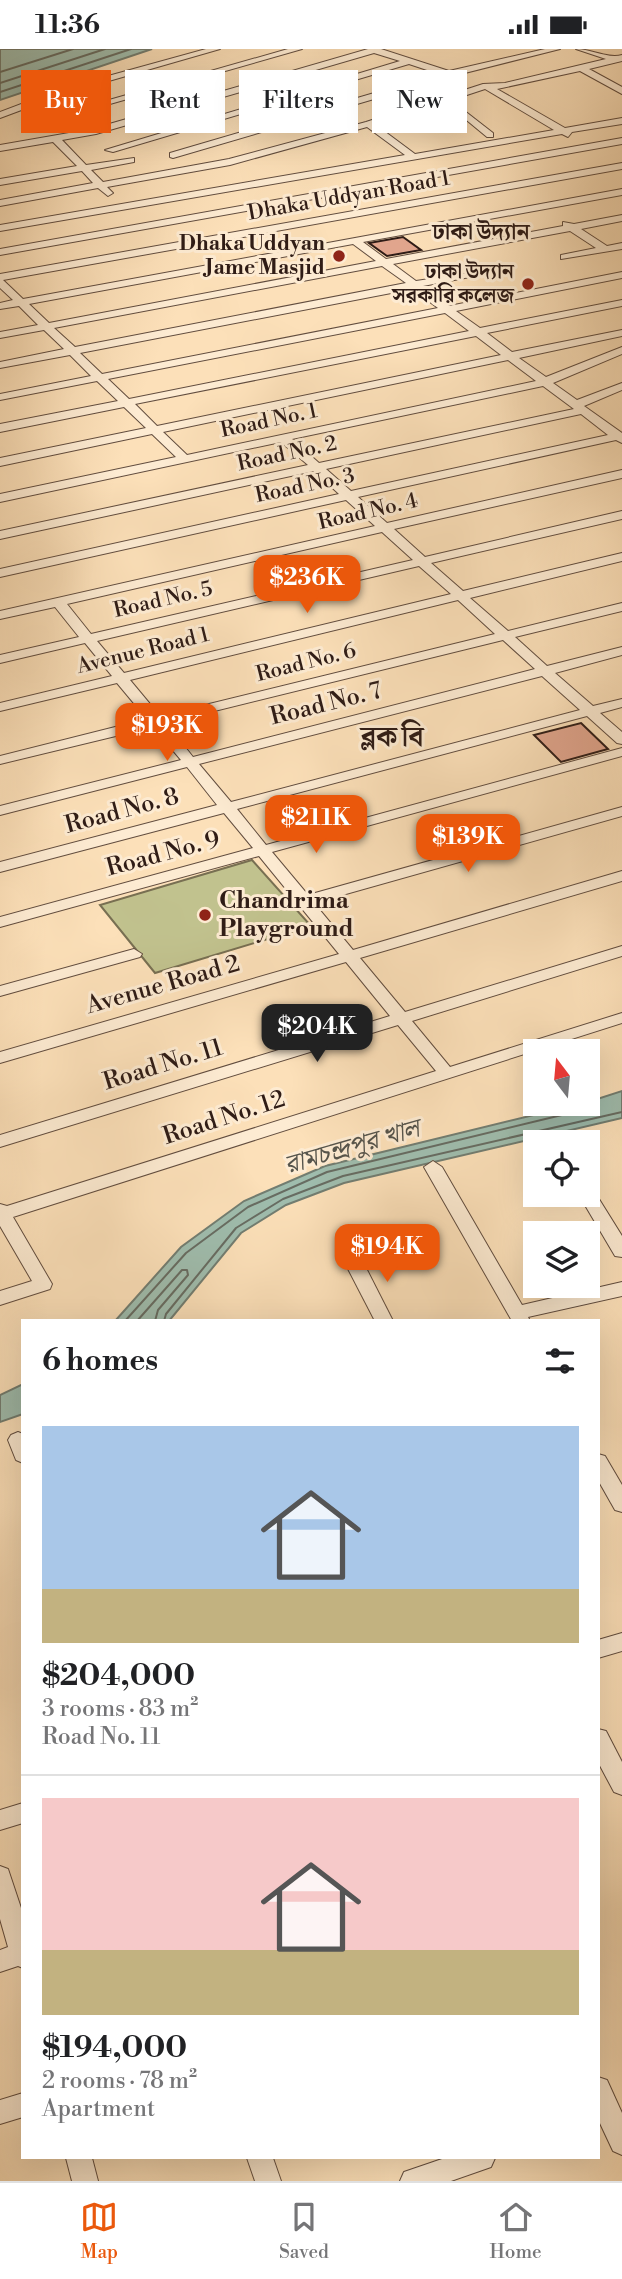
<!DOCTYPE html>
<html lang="en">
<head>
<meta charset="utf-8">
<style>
	:root { --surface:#fff; --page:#f6f6f6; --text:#202124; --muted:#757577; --line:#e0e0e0; --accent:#ea580c }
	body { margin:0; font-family:"Libre Bodoni","Noto Serif Bengali",serif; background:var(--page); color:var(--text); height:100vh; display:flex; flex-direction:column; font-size:26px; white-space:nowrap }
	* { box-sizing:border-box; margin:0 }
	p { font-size:23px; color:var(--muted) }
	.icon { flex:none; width:38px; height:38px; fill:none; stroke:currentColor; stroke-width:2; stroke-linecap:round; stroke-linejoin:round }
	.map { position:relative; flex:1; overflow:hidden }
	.sheet { position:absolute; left:21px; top:1270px; width:579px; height:840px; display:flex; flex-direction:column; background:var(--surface); border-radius:0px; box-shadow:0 7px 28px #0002 }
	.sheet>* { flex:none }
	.guide { position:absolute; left:21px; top:21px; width:581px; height:63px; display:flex; gap:14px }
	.needle { width:46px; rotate:344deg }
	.controls { position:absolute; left:523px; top:990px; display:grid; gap:14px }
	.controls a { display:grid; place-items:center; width:77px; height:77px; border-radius:0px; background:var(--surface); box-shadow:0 7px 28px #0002; font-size:35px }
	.price { position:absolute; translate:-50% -60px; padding:0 16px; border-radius:14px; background:var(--accent); color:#fff; font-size:23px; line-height:46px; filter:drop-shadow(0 2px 4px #0008) }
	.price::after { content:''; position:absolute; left:50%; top:42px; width:21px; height:16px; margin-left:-10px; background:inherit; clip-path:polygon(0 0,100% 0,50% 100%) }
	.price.active { background:#222; color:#fff }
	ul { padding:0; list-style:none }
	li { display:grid; align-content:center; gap:14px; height:371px; padding:0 21px }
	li+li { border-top:2px solid var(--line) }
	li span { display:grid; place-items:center; height:217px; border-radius:0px; color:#555 }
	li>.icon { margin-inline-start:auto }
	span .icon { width:126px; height:126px; fill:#fffc; stroke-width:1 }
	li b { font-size:30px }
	h2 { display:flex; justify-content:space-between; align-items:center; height:84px; padding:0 21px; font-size:30px }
	.pill { padding:0 24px; border-radius:0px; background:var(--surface); box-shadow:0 7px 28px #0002; font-size:24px; line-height:63px }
	.pill.active { background:var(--accent); color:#fff }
	.status { display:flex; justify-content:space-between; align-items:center; height:49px; padding:0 35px; background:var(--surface); direction:ltr }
	.status svg { height:19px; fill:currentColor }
	.menu { display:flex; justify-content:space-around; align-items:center; height:98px; border-top:2px solid var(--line); background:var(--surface); font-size:19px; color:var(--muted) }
	.menu a { display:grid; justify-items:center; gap:4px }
	.menu .active { color:var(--accent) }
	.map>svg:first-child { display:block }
</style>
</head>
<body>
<div class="status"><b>11:36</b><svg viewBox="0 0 49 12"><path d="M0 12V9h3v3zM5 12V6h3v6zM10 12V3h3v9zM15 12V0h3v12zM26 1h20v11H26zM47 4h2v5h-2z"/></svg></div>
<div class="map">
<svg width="622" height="2132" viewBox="0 0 622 2132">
	<rect width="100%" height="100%" fill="#fce0b9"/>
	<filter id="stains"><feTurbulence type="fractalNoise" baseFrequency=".00286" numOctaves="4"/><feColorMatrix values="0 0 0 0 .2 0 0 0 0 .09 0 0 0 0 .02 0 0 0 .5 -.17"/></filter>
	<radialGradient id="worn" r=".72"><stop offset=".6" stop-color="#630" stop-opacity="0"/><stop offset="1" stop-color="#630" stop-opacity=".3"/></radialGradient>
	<path fill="#c1c28e" stroke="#786f52" stroke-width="2" d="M 252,811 L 311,877 L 155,924 L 100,856 Z"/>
	<g fill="#9fbdae" stroke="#727d71" stroke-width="2">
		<path d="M 0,0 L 152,0 L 0,51 Z"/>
		<path d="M 622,1042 L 622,1069 L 344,1134 L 286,1156 L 241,1184 L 169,1272 L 115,1272 L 181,1198 L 244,1152 L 325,1117 L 579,1055 L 588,1055 L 588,1053 Z"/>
		<path d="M 23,1335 L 23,1365 L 0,1373 L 0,1346 Z"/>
	</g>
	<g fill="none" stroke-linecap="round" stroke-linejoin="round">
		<g stroke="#676c62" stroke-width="2">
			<path d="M 0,23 L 73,0"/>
			<path d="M 0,34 L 105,0"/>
			<path d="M 0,43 L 131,0"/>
			<path d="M 125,1272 L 186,1204 L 248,1158 L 327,1123 L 566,1065 L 572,1061 L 572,1055"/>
			<path d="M 137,1272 L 182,1221 L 187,1221 L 188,1226 L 158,1261 L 155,1272"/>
			<path d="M 164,1272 L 166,1265 L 236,1179 L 283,1150 L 343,1127 L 622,1063"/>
		</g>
	</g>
	<g fill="#e1a58d" stroke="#2f1c16" stroke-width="2">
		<path d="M 403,188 L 421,201 L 387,207 L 369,194 Z"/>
		<path d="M 581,674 L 608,700 L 561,713 L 534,686 Z"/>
	</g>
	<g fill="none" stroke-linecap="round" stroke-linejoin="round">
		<g stroke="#624d3f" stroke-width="2">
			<g id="minor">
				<path d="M 206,0 L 220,0 L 67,44 L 0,69 L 0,63 L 61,40 Z"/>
				<path d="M 288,0 L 302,0 L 54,71 L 46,69 Z"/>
				<path d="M 368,0 L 381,0 L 449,22 L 545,0 L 560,0 L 449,28 L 173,109 L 170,108 L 170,104 L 439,25 L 409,15 L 113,103 L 105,101 L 400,12 L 374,4 L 96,85 L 62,91 L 86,116 L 134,109 L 134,113 L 91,121 L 103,133 L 229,110 L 366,73 L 483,35 L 505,34 L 606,10 L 576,0 C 591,0 608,10 622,6 L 622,12 L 589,20 L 622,38 L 622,45 L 580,22 L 497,40 L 565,79 L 622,69 L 622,75 L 572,83 L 568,88 L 562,85 L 0,182 L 0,176 L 405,106 L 367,78 L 230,116 L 107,138 L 113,144 L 108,147 L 98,139 L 0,157 L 0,151 L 93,134 L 82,122 L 0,136 L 0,130 L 77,117 L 53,93 L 0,102 L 0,96 L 92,80 ZM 485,40 L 554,81 L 415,105 L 376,76 Z"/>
				<path d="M 466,63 L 493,84 L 493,88 L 487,88 L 464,69 L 433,75 L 428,72 Z"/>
				<path d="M 622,89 L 622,95 L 0,206 L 0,200 Z"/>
				<path d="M 622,114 L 622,120 L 3,231 L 23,250 L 622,140 L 622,146 L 363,193 L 386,210 L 563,177 L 563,173 L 574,175 L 622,166 L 622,172 L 581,180 L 607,197 L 622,194 L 622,200 L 561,210 L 561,206 L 596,199 L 570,182 L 393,215 L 416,232 L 470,224 L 470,228 L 423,237 L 449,257 L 622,223 L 622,229 L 456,262 L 480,279 L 622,251 L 622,257 L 487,284 L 512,303 L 622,281 L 622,287 L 519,309 L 546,328 L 622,298 L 622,305 L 553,334 L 577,351 L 622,334 L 622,341 L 584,357 L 622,384 L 622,394 L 616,391 L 358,448 L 387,474 L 622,421 L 622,429 L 394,480 L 425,508 L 622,462 L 622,470 L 431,514 L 463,542 L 622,504 L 622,512 L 470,549 L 508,582 L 622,554 L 622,562 L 515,588 L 547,617 L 622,598 L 622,606 L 555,624 L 593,657 L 622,650 L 622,658 L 600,664 L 622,683 L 622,695 L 617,694 L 587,667 L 237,760 L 266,796 L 622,699 L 622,707 L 272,803 L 308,846 L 622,758 L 622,767 L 314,854 L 353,901 L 622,822 L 622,832 L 360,909 L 405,963 L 622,897 L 622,907 L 412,972 L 450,1018 L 622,964 L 622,974 L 13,1168 L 52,1235 L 50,1240 L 0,1256 L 0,1242 L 32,1232 L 0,1177 L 0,1155 L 7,1157 L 436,1022 L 398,976 L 0,1098 L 0,1086 L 390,967 L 346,913 L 0,1014 L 0,1003 L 339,905 L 259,807 L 0,878 L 0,868 L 253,799 L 224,764 L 0,823 L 0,813 L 217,756 L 187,718 L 0,766 L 0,757 L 181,711 L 153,678 L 0,715 L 0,707 L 147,670 L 117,634 L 0,662 L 0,654 L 112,627 L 85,594 L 0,614 L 0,606 L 79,588 L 55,558 L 0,570 L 0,562 L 375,477 L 346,451 L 0,528 L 0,520 L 339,445 L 314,422 L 0,490 L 0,482 L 308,416 L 281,393 L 0,453 L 0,445 L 176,408 L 152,385 L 0,417 L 0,409 L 146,379 L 124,358 L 0,383 L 0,375 L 118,352 L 97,332 L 0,351 L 0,345 L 91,327 L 70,306 L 0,319 L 0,313 L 64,300 L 44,281 L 0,289 L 0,283 L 38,276 L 19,257 L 0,260 L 0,254 L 13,251 L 0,239 L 0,225 ZM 353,195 L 376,212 L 49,274 L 29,255 ZM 382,217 L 406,234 L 75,298 L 54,279 ZM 412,240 L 438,259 L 102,325 L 80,304 ZM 445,264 L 469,282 L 129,350 L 108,330 ZM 476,287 L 501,306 L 157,377 L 135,355 ZM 508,311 L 536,332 L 187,406 L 163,383 ZM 543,337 L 574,360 L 319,414 L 292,390 ZM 581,365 L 608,386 L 351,442 L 326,420 ZM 382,483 L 413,511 L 91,585 L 67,555 ZM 419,517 L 451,545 L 124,624 L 97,592 ZM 458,551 L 495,585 L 160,667 L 130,631 ZM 503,591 L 535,620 L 193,708 L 166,674 ZM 542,627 L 580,661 L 231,753 L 199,715 Z"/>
				<path d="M 134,900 L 142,905 L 140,908 L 0,947 L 0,937 Z"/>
				<path d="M 433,1112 L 442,1118 L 522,1256 L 622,1233 L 622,1247 L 528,1268 L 530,1272 L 512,1272 L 424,1118 Z"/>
				<path d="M 588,1140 L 594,1142 L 622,1187 L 622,1208 L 615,1207 L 579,1146 L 588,1146 Z"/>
				<path d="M 355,1210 L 362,1211 L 393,1272 L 375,1272 L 346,1216 L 348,1211 Z"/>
				<path d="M 18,1383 L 23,1385 L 23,1414 L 16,1411 L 8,1391 L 11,1386 Z"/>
				<path d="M 598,1405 L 605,1407 L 622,1436 L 622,1463 L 615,1461 L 598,1431 Z"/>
				<path d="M 622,1584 L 622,1602 L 598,1609 L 598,1591 Z"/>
				<path d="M 598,1680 L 606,1682 L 622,1713 L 622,1746 L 614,1743 L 598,1713 Z"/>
				<path d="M 23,1754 L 23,1774 L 0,1781 L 0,1761 Z"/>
				<path d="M 0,1817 L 8,1820 L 23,1865 L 23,1919 L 18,1917 L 0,1923 L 0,1901 L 8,1898 L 0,1870 Z"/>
				<path d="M 598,2028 L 607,2031 L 622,2064 L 622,2106 L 613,2102 L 598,2070 Z"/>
				<path d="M 23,2044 L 23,2068 L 0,2075 L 0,2051 Z"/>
				<path d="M 66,2109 L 92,2109 L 98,2132 L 72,2132 Z"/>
				<path d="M 247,2109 L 273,2109 L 281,2132 L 255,2132 Z"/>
				<path d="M 445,2109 L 495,2109 L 491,2118 L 451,2132 L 400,2132 L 404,2123 Z"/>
			</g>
		</g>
		<use href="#minor" fill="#fdebd2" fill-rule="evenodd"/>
	</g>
	<g fill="#8f2418" stroke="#fdebd2" stroke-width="2.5">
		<circle cx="339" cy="207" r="7"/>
		<circle cx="528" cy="235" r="7"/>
		<circle cx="205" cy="866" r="7"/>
	</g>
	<g text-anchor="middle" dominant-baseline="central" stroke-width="6" stroke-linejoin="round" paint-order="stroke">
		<g font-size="21" fill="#2f1c16" stroke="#fdebd2">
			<text transform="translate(349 147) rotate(-10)">Dhaka Uddyan Road 1</text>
			<text transform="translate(269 372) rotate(-12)">Road No. 1</text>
			<text transform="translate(287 405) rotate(-12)">Road No. 2</text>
			<text transform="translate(305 437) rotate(-12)">Road No. 3</text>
			<text transform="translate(368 463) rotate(-13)">Road No. 4</text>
			<text transform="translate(163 551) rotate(-13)">Road No. 5</text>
			<text transform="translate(143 602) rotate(-14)">Avenue Road 1</text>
			<text transform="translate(306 614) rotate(-14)">Road No. 6</text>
		</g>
		<g font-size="21" font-weight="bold" fill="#2f1c16" stroke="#fdebd2" text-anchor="end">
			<text x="325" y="195">Dhaka Uddyan<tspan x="325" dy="24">Jame Masjid</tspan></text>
			<text x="514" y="223">ঢাকা উদ্যান<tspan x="514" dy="24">সরকারি কলেজ</tspan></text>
		</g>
		<g font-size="23" font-weight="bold" fill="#2f1c16" stroke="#fdebd2">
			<text x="481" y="183">ঢাকা উদ্যান</text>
		</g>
		<g font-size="24" fill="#2f1c16" stroke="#fdebd2">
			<text transform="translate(326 655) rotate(-14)">Road No. 7</text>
			<text transform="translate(122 762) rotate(-15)">Road No. 8</text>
			<text transform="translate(163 805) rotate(-15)">Road No. 9</text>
			<text transform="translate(163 936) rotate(-16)">Avenue Road 2</text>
			<text transform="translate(163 1016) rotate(-17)">Road No. 11</text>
			<text transform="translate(224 1069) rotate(-18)">Road No. 12</text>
		</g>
		<g font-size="24" font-weight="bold" fill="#2f1c16" stroke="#fdebd2" text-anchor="start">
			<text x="219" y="852">Chandrima<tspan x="219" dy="28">Playground</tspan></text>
		</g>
		<g font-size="26" font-style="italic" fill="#56544b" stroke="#fdebd2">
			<text transform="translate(352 1098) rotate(-16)">রামচন্দ্রপুর খাল</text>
		</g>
		<g font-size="28" font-weight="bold" fill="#2f1c16" stroke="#fdebd2">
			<text x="392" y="688">ব্লক বি</text>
		</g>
	</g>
	<rect width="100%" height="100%" filter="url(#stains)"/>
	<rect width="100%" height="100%" fill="url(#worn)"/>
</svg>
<div class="controls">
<a><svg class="needle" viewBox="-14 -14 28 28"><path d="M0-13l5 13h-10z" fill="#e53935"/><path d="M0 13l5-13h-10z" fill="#757577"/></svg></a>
<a><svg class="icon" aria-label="locate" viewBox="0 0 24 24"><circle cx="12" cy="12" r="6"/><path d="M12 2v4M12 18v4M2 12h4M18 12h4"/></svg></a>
<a><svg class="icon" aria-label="layers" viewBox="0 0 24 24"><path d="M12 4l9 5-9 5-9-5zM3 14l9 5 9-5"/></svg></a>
</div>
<b class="price" style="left:307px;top:566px">$236K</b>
<b class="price" style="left:167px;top:714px">$193K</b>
<b class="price" style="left:316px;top:806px">$211K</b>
<b class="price" style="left:468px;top:825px">$139K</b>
<b class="price active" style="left:317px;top:1015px">$204K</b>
<b class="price" style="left:387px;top:1235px">$194K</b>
<div class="guide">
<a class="pill active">Buy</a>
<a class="pill">Rent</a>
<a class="pill">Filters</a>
<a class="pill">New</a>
</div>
<section class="sheet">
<h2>6 homes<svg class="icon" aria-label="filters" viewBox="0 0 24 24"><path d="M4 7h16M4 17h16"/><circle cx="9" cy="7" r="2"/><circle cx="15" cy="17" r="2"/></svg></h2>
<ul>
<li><span style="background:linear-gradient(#a9c7e8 75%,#c2b280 0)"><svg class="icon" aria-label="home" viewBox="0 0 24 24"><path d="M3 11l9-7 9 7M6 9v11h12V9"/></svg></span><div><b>$204,000</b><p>3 rooms · 83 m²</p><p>Road No. 11</p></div></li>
<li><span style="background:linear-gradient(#f6c9c9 70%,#c2b280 0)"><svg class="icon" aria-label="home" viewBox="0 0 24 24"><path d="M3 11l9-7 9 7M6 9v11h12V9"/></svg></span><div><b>$194,000</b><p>2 rooms · 78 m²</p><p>Apartment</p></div></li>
</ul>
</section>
</div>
<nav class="menu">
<a class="active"><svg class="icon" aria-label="map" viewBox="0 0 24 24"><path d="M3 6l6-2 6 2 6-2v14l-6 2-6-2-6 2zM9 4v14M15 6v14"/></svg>Map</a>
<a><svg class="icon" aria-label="saved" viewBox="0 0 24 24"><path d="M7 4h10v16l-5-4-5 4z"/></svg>Saved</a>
<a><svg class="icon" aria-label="home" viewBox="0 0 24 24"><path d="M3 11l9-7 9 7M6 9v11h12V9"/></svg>Home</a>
</nav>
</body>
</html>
